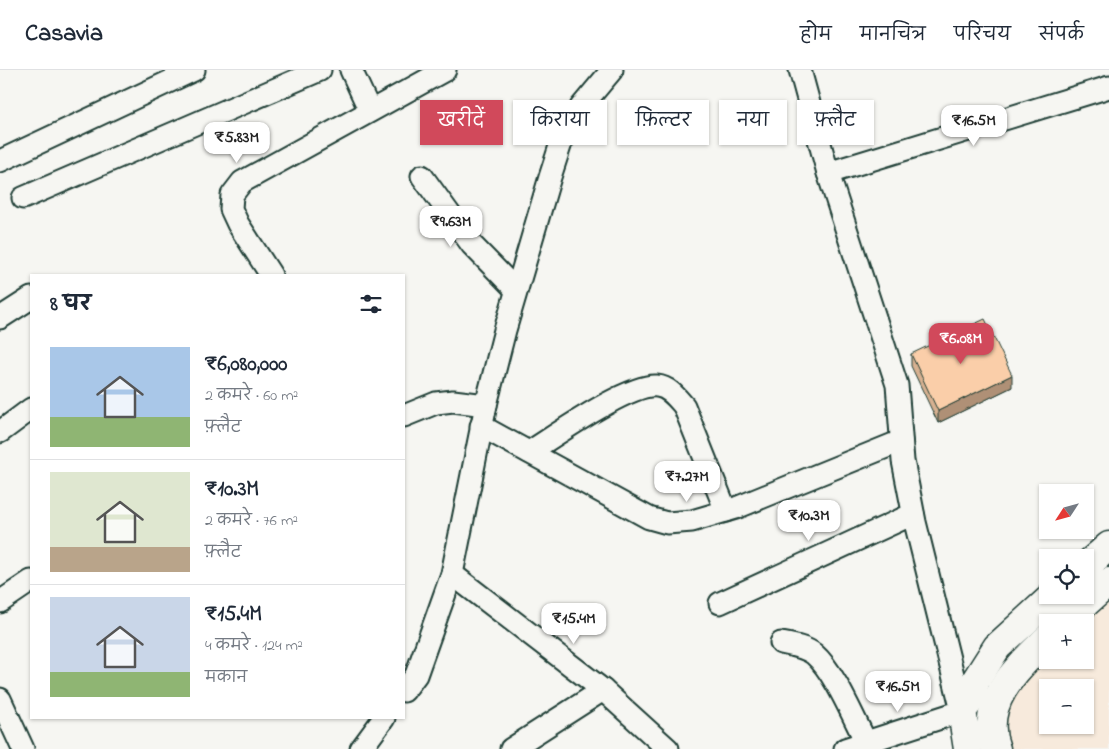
<!DOCTYPE html>
<html lang="hi">
<head>
<meta charset="utf-8">
<style>
	:root { --surface:#fff; --page:#f6f6f7; --text:#1f2937; --muted:#747a83; --line:#e0e1e3; --accent:#d1495b }
	body { margin:0; font-family:"Indie Flower","Playpen Sans Deva",sans-serif; background:var(--page); color:var(--text); height:100vh; display:flex; flex-direction:column; font-size:19px; white-space:nowrap }
	* { box-sizing:border-box; margin:0 }
	p { font-size:16px; color:var(--muted) }
	.icon { flex:none; width:28px; height:28px; fill:none; stroke:currentColor; stroke-width:2; stroke-linecap:round; stroke-linejoin:round }
	.map { position:relative; flex:1; overflow:hidden }
	.sheet { position:absolute; left:30px; top:204px; width:375px; height:445px; display:flex; flex-direction:column; background:var(--surface); border-radius:0px; box-shadow:0 1px 4px #0004 }
	.sheet>* { flex:none }
	.banner { position:absolute; left:420px; top:30px; width:475px; height:45px; display:flex; gap:10px }
	.needle { width:32px; rotate:234deg }
	.tools { position:absolute; left:1039px; top:414px; display:grid; gap:10px }
	.tools a { display:grid; place-items:center; width:55px; height:55px; border-radius:0px; background:var(--surface); box-shadow:0 1px 4px #0004; font-size:25px }
	.price { position:absolute; translate:-50% -42px; padding:0 11px; border-radius:10px; background:#fff; color:#222; font-size:16px; line-height:32px; filter:drop-shadow(0 1px 2px #0008) }
	.price::after { content:''; position:absolute; left:50%; top:30px; width:15px; height:11px; margin-left:-8px; background:inherit; clip-path:polygon(0 0,100% 0,50% 100%) }
	.price.active { background:var(--accent); color:#fff }
	ul { padding:0; list-style:none }
	li { display:flex; align-items:center; gap:15px; height:125px; padding:0 20px }
	li+li { border-top:1px solid var(--line) }
	li span { display:grid; place-items:center; flex:none; width:140px; height:100px; border-radius:0px; color:#555 }
	li>.icon { margin-inline-start:auto }
	span .icon { width:60px; height:60px; fill:#fffc; stroke-width:1 }
	li b { font-size:21px }
	h2 { display:flex; justify-content:space-between; align-items:center; height:60px; padding:0 20px; font-size:21px }
	.pill { padding:0 18px; border-radius:0px; background:var(--surface); box-shadow:0 1px 4px #0004; font-size:18px; line-height:45px }
	.pill.active { background:var(--accent); color:#fff }
	header { display:flex; align-items:center; gap:30px; box-sizing:border-box; height:70px; padding:0 25px; background:var(--surface); border-bottom:1px solid var(--line) }
	header strong { font-size:24px }
	nav { display:flex; gap:28px; margin-inline-start:auto; font-size:18px }
	.map>svg:first-child { display:block }
</style>
</head>
<body>
<header>
<strong>Casavia</strong>
<nav><a>होम</a><a>मानचित्र</a><a>परिचय</a><a>संपर्क</a></nav>
</header>
<div class="map">
<svg width="1109" height="679" viewBox="0 0 1109 679">
	<rect width="100%" height="100%" fill="#f6f6f2"/>
	<filter id="ink" filterUnits="userSpaceOnUse"><feTurbulence type="fractalNoise" baseFrequency=".02" numOctaves="2"/><feDisplacementMap in="SourceGraphic" scale="10" xChannelSelector="R" yChannelSelector="G"/><feConvolveMatrix kernelMatrix="1 2 1 2 8 2 1 2 1" color-interpolation-filters="sRGB"/></filter>
	<g filter="url(#ink)">
		<path fill="#f7eadc" fill-rule="evenodd" d="M 1109,475 L 1109,679 L 981,679 L 973,662 L 997,594 L 1054,525 L 1085,525 L 1085,496 ZM 1048,552 L 1085,552 L 1085,590 L 1048,590 ZM 1048,618 L 1085,618 L 1085,655 L 1048,655 Z"/>
		<g fill="none" stroke-linecap="round" stroke-linejoin="round">
			<g stroke="#1f3d34" stroke-width="25">
				<g id="minor">
					<path d="M 351,0 L 370,41"/>
					<path d="M 800,0 L 828,103 L 897,315 L 903,391 L 915,452 L 962,641 L 845,679"/>
					<path d="M 0,91 L 194,0"/>
					<path d="M 828,103 L 1109,17"/>
					<path d="M 422,106 L 472,175 L 516,220"/>
					<path d="M 23,128 L 320,0"/>
					<path d="M 271,205 L 238,154 L 231,139 L 232,125 L 242,112 L 445,0"/>
					<path d="M 0,248 L 31,228"/>
					<path d="M 404,346 L 436,333 L 453,331 L 486,335"/>
					<path d="M 481,356 L 649,448 L 667,453 L 692,451 L 736,438 L 901,371"/>
					<path d="M 0,362 L 31,339"/>
					<path d="M 529,382 C 555,366 629,313 657,316 C 669,317 677,328 684,336 L 726,441"/>
					<path d="M 452,504 L 603,620 L 668,679"/>
					<path d="M 0,532 L 31,511"/>
					<path d="M 720,533 L 913,444"/>
					<path d="M 781,573 C 792,575 805,577 814,584 C 834,601 853,647 866,672"/>
					<path d="M 404,621 L 416,605 L 452,504 L 486,335 L 505,260 L 550,107 L 561,73 L 581,37 L 612,0"/>
					<path d="M 0,629 L 23,679"/>
					<path d="M 361,679 L 384,648"/>
					<path d="M 511,679 L 603,620"/>
				</g>
			</g>
			<g stroke="#1f3d34" stroke-width="31">
				<g id="primary">
					<path d="M 1085,497 L 1109,476"/>
					<path d="M 1064,552 L 1109,512"/>
					<path d="M 968,679 L 962,641 L 968,633 L 976,610 L 997,577 L 1054,525"/>
					<path d="M 996,679 C 978,633 1018,597 1048,568"/>
				</g>
			</g>
			<use href="#minor" stroke="#f6f6f2" stroke-width="21"/>
			<use href="#primary" stroke="#f6f6f2" stroke-width="28"/>
		</g>
		<path fill="#d7b191" stroke="#1f3d34" d="M 911,284 L 1012,317 L 938,353 L 911,296 Z"/>
		<path fill="#af9076" stroke="#1f3d34" d="M 1012,305 L 1012,317 L 938,353 L 938,341 Z"/>
		<path fill="#facea9" stroke="#1f3d34" d="M 985,249 L 1012,305 L 938,341 L 911,284 Z"/>
	</g>
</svg>
<div class="tools">
<a><svg class="needle" viewBox="-14 -14 28 28"><path d="M0-13l5 13h-10z" fill="#e53935"/><path d="M0 13l5-13h-10z" fill="#747a83"/></svg></a>
<a><svg class="icon" aria-label="locate" viewBox="0 0 24 24"><circle cx="12" cy="12" r="6"/><path d="M12 2v4M12 18v4M2 12h4M18 12h4"/></svg></a>
<a>+</a>
<a>−</a>
</div>
<b class="price" style="left:974px;top:77px">₹16.5M</b>
<b class="price" style="left:237px;top:94px">₹5.83M</b>
<b class="price" style="left:451px;top:178px">₹9.63M</b>
<b class="price active" style="left:961px;top:295px">₹6.08M</b>
<b class="price" style="left:687px;top:433px">₹7.27M</b>
<b class="price" style="left:809px;top:472px">₹10.3M</b>
<b class="price" style="left:574px;top:575px">₹15.4M</b>
<b class="price" style="left:898px;top:643px">₹16.5M</b>
<div class="banner">
<a class="pill active">खरीदें</a>
<a class="pill">किराया</a>
<a class="pill">फ़िल्टर</a>
<a class="pill">नया</a>
<a class="pill">फ़्लैट</a>
</div>
<section class="sheet">
<h2>8 घर<svg class="icon" aria-label="filters" viewBox="0 0 24 24"><path d="M4 7h16M4 17h16"/><circle cx="9" cy="7" r="2"/><circle cx="15" cy="17" r="2"/></svg></h2>
<ul>
<li><span style="background:linear-gradient(#a9c7e8 70%,#8fb573 0)"><svg class="icon" aria-label="home" viewBox="0 0 24 24"><path d="M3 11l9-7 9 7M6 9v11h12V9"/></svg></span><div><b>₹6,080,000</b><p>2 कमरे · 60 m²</p><p>फ़्लैट</p></div></li>
<li><span style="background:linear-gradient(#dfe7d0 75%,#b9a48a 0)"><svg class="icon" aria-label="home" viewBox="0 0 24 24"><path d="M3 11l9-7 9 7M6 9v11h12V9"/></svg></span><div><b>₹10.3M</b><p>2 कमरे · 76 m²</p><p>फ़्लैट</p></div></li>
<li><span style="background:linear-gradient(#c9d6e8 75%,#8fb573 0)"><svg class="icon" aria-label="home" viewBox="0 0 24 24"><path d="M3 11l9-7 9 7M6 9v11h12V9"/></svg></span><div><b>₹15.4M</b><p>4 कमरे · 124 m²</p><p>मकान</p></div></li>
</ul>
</section>
</div>
</body>
</html>
